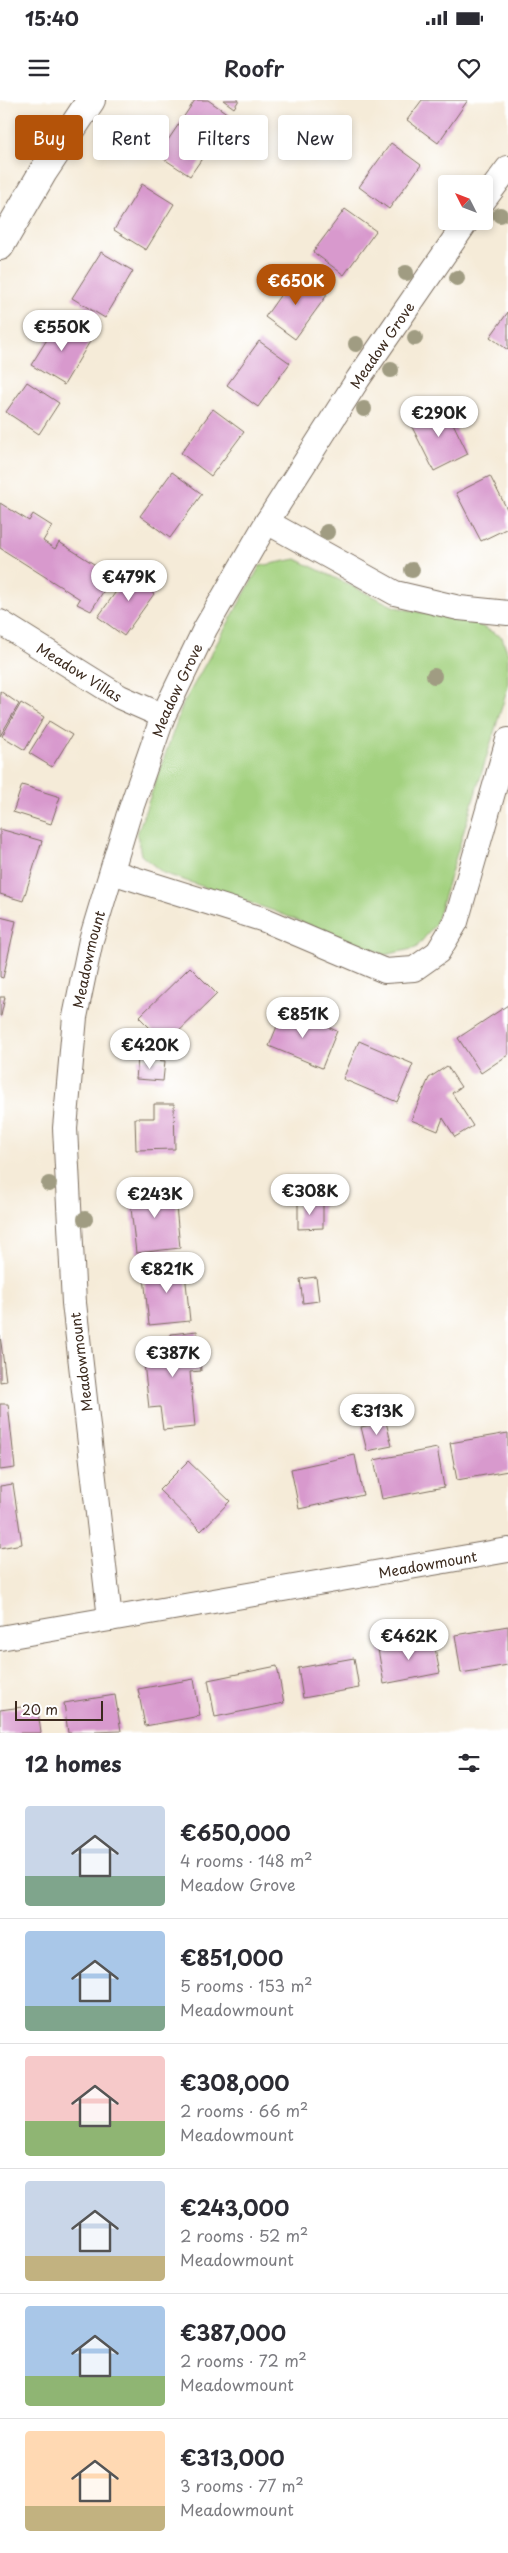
<!DOCTYPE html>
<html lang="en">
<head>
<meta charset="utf-8">
<style>
	:root { --surface:#fff; --page:#f2f2f3; --text:#2b2b33; --muted:#7c7c81; --line:#e1e1e2; --accent:#b45309 }
	body { margin:0; font-family:"Playpen Sans",sans-serif; background:var(--page); color:var(--text); height:100vh; display:flex; flex-direction:column; font-size:19px; white-space:nowrap }
	* { box-sizing:border-box; margin:0 }
	p { font-size:16px; color:var(--muted) }
	.icon { flex:none; width:28px; height:28px; fill:none; stroke:currentColor; stroke-width:2; stroke-linecap:round; stroke-linejoin:round }
	.map { position:relative; height:1633px; overflow:hidden }
	.sheet { display:flex; flex-direction:column; background:var(--surface); flex:1 }
	.sheet>* { flex:none }
	.banner { position:absolute; left:15px; top:15px; width:479px; height:45px; display:flex; gap:10px }
	.needle { width:32px; rotate:312deg }
	.fabs { position:absolute; left:438px; top:75px; display:grid; gap:10px }
	.fabs a { display:grid; place-items:center; width:55px; height:55px; border-radius:5px; background:var(--surface); box-shadow:0 2px 8px #0003; font-size:25px }
	.scale { position:absolute; left:15px; bottom:12px; width:88px; box-sizing:border-box; padding-left:5px; border:2px solid #3b2a1e; border-top:0; font-size:14px; line-height:18px; white-space:nowrap; color:#3b2a1e; -webkit-text-stroke:4px #fff; paint-order:stroke }
	.price { position:absolute; translate:-50% -42px; padding:0 11px; border-radius:18px; background:#fff; color:#222; font-size:16px; line-height:32px; filter:drop-shadow(0 1px 2px #0008) }
	.price::after { content:''; position:absolute; left:50%; top:30px; width:15px; height:11px; margin-left:-8px; background:inherit; clip-path:polygon(0 0,100% 0,50% 100%) }
	.price.active { background:var(--accent); color:#fff }
	ul { padding:0; list-style:none }
	li { display:flex; align-items:center; gap:15px; height:125px; padding:0 25px }
	li+li { border-top:1px solid var(--line) }
	li span { display:grid; place-items:center; flex:none; width:140px; height:100px; border-radius:5px; color:#555 }
	li>.icon { margin-inline-start:auto }
	span .icon { width:60px; height:60px; fill:#fffc; stroke-width:1 }
	li b { font-size:21px }
	h2 { display:flex; justify-content:space-between; align-items:center; height:60px; padding:0 25px; font-size:21px }
	.pill { padding:0 18px; border-radius:5px; background:var(--surface); box-shadow:0 2px 8px #0003; font-size:18px; line-height:45px }
	.pill.active { background:var(--accent); color:#fff }
	.status { display:flex; justify-content:space-between; align-items:center; height:35px; padding:0 25px; background:var(--surface); direction:ltr }
	.status svg { height:14px; fill:currentColor }
	header { display:flex; justify-content:space-between; align-items:center; height:65px; padding:0 25px; background:var(--surface); font-size:22px; font-weight:600 }
	.map>svg:first-child { display:block }
</style>
</head>
<body>
<div class="status"><b>15:40</b><svg viewBox="0 0 49 12"><path d="M0 12V9h3v3zM5 12V6h3v6zM10 12V3h3v9zM15 12V0h3v12zM26 1h20v11H26zM47 4h2v5h-2z"/></svg></div>
<header><svg class="icon" aria-label="menu" viewBox="0 0 24 24"><path d="M4 6h16M4 12h16M4 18h16"/></svg>Roofr<svg class="icon" aria-label="heart" viewBox="0 0 24 24"><path d="M12 20l-8-8c-3-5 5-10 8-4 3-6 11-1 8 4z"/></svg></header>
<div class="map">
<svg width="508" height="1633" viewBox="0 0 508 1633">
	<rect width="100%" height="100%" fill="#fff"/>
	<filter id="ink" filterUnits="userSpaceOnUse"><feTurbulence type="fractalNoise" baseFrequency=".02" numOctaves="2"/><feDisplacementMap in="SourceGraphic" scale="10" xChannelSelector="R" yChannelSelector="G"/><feConvolveMatrix kernelMatrix="1 2 1 2 8 2 1 2 1" color-interpolation-filters="sRGB"/></filter>
	<filter id="wash" filterUnits="userSpaceOnUse"><feTurbulence type="fractalNoise" baseFrequency=".0096" numOctaves="4" result="noise"/><feDisplacementMap in="SourceGraphic" scale="20" xChannelSelector="R" yChannelSelector="G"/><feGaussianBlur stdDeviation="1.12" result="paint"/><feColorMatrix in="noise" values="0 0 0 0 0 0 0 0 0 0 0 0 0 0 0 0 0 1.4 0 .05"/><feComposite in="paint" operator="in"/></filter>
	<g filter="url(#wash)">
		<rect width="100%" height="100%" fill="#f5ebd8"/>
		<path fill="#a3d17f" stroke="#6f7e4e" d="M 296,459 L 395,507 L 477,524 L 502,537 L 508,554 L 508,587 L 435,825 L 416,848 L 385,855 L 274,811 L 163,773 L 141,755 L 137,734 L 183,604 L 260,466 Z"/>
		<g id="blocks">
			<g fill="#d899cd">
				<path d="M 195,0 L 208,0 L 231,16 L 190,76 L 158,55 Z"/>
				<path d="M 223,0 L 239,0 L 234,8 Z"/>
				<path d="M 422,0 L 468,0 L 438,43 L 407,20 Z"/>
				<path d="M 391,43 L 421,65 L 389,109 L 359,87 Z"/>
				<path d="M 142,84 L 174,104 L 146,150 L 114,130 Z"/>
				<path d="M 345,109 L 376,131 L 344,175 L 313,152 Z"/>
				<path d="M 101,152 L 133,171 L 105,218 L 72,198 Z"/>
				<path d="M 296,173 L 327,195 L 295,239 L 265,217 Z"/>
				<path d="M 508,212 L 508,250 L 490,237 Z"/>
				<path d="M 60,219 L 92,238 L 64,285 L 31,265 Z"/>
				<path d="M 259,241 L 290,263 L 258,307 L 227,285 Z"/>
				<path d="M 27,282 L 59,303 L 39,334 L 6,312 Z"/>
				<path d="M 444,305 L 468,354 L 434,371 L 410,323 Z"/>
				<path d="M 213,309 L 244,332 L 211,376 L 181,353 Z"/>
				<path d="M 172,372 L 202,394 L 170,438 L 140,416 Z"/>
				<path d="M 490,376 L 508,411 L 508,428 L 481,441 L 456,393 Z"/>
				<path d="M 0,403 L 29,421 L 33,414 L 52,426 L 43,441 L 55,449 L 59,442 L 113,476 L 91,511 L 77,504 L 80,499 L 0,448 Z"/>
				<path d="M 146,468 L 152,472 L 154,481 L 148,490 L 154,494 L 124,536 L 98,517 L 127,476 L 132,479 L 137,471 Z"/>
				<path d="M 0,591 L 19,604 L 0,636 Z"/>
				<path d="M 21,603 L 44,617 L 25,650 L 2,636 Z"/>
				<path d="M 49,621 L 72,635 L 52,667 L 29,653 Z"/>
				<path d="M 22,685 L 60,697 L 51,724 L 13,712 Z"/>
				<path d="M 0,729 L 42,741 L 23,801 L 0,794 Z"/>
				<path d="M 0,817 L 16,821 L 3,878 L 0,877 Z"/>
				<path d="M 190,867 L 217,894 L 166,944 L 139,917 Z"/>
				<path d="M 0,897 L 5,897 L 1,916 L 0,916 Z"/>
				<path d="M 508,905 L 508,955 L 481,973 L 458,938 Z"/>
				<path d="M 284,909 L 337,931 L 322,968 L 269,946 Z"/>
				<path d="M 359,941 L 413,964 L 397,1002 L 343,979 Z"/>
				<path d="M 138,958 L 165,961 L 163,981 L 136,979 Z"/>
				<path d="M 447,966 L 461,987 L 452,993 L 473,1026 L 455,1037 L 443,1018 L 438,1031 L 411,1020 L 429,978 Z"/>
				<path d="M 154,1004 L 174,1004 L 175,1049 L 136,1050 L 135,1018 L 154,1018 Z"/>
				<path d="M 174,1085 L 180,1148 L 136,1153 L 129,1090 Z"/>
				<path d="M 298,1103 L 323,1103 L 323,1128 L 298,1129 Z"/>
				<path d="M 184,1163 L 190,1221 L 149,1225 L 143,1167 Z"/>
				<path d="M 316,1177 L 319,1201 L 303,1203 L 300,1179 Z"/>
				<path d="M 197,1231 L 201,1271 L 190,1272 L 195,1327 L 163,1330 L 160,1307 L 149,1308 L 142,1245 L 171,1242 L 171,1234 Z"/>
				<path d="M 0,1235 L 6,1281 L 0,1282 Z"/>
				<path d="M 0,1304 L 8,1304 L 15,1368 L 0,1370 Z"/>
				<path d="M 386,1322 L 392,1346 L 367,1351 L 361,1327 Z"/>
				<path d="M 508,1333 L 508,1371 L 457,1380 L 450,1343 Z"/>
				<path d="M 437,1348 L 444,1387 L 382,1399 L 374,1360 Z"/>
				<path d="M 355,1355 L 363,1395 L 299,1409 L 291,1369 Z"/>
				<path d="M 188,1361 L 230,1401 L 201,1431 L 159,1390 Z"/>
				<path d="M 13,1384 L 22,1444 L 0,1448 L 0,1386 Z"/>
				<path d="M 508,1526 L 508,1565 L 461,1573 L 455,1535 Z"/>
				<path d="M 433,1538 L 440,1573 L 384,1584 L 378,1549 Z"/>
				<path d="M 354,1558 L 359,1588 L 303,1598 L 298,1568 Z"/>
				<path d="M 277,1566 L 284,1603 L 215,1617 L 208,1580 Z"/>
				<path d="M 194,1579 L 200,1616 L 145,1626 L 138,1589 Z"/>
				<path d="M 115,1595 L 121,1631 L 68,1633 L 64,1603 Z"/>
				<path d="M 37,1605 L 41,1633 L 0,1633 L 0,1610 Z"/>
			</g>
		</g>
	</g>
	<g filter="url(#ink)">
		<use href="#blocks" fill-opacity="0" stroke="#7c6e5f" stroke-width="1"/>
		<g fill="none" stroke-linecap="round" stroke-linejoin="round">
			<g stroke="#7c6e5f" stroke-width="26">
				<g id="minor">
					<path d="M 484,100 L 508,68"/>
					<path d="M 267,422 L 395,493 L 459,508 L 508,513"/>
					<path id="s1" d="M 0,522 L 120,597 L 163,616"/>
					<path d="M 112,772 L 265,820 L 385,871 L 414,869 L 438,852 L 456,822 L 508,640"/>
					<path id="s2" d="M 110,1519 L 74,1203 L 65,1028 L 75,917 L 91,840 L 128,717 L 163,616 L 205,529 L 267,422 L 358,279 L 467,121"/>
					<path id="s3" d="M 0,1538 L 508,1450"/>
				</g>
			</g>
			<g stroke="#7c6e5f" stroke-width="30">
				<path id="tertiary" d="M 0,146 L 43,72 L 91,0"/>
			</g>
			<use href="#minor" stroke="#fff" stroke-width="24"/>
			<use href="#tertiary" stroke="#fff" stroke-width="28"/>
		</g>
		<g fill="#a09c82">
			<circle cx="500" cy="115" r="8"/>
			<circle cx="406" cy="173" r="8"/>
			<circle cx="457" cy="178" r="8"/>
			<circle cx="415" cy="238" r="8"/>
			<circle cx="356" cy="244" r="8"/>
			<circle cx="391" cy="270" r="8"/>
			<circle cx="364" cy="309" r="8"/>
			<circle cx="327" cy="432" r="8"/>
			<circle cx="412" cy="470" r="8"/>
			<circle cx="434" cy="576" r="8"/>
			<circle cx="49" cy="1084" r="8"/>
			<circle cx="85" cy="1119" r="8"/>
		</g>
	</g>
	<g text-anchor="middle" dominant-baseline="central" stroke-width="4" stroke-linejoin="round" paint-order="stroke">
		<g font-size="14" fill="#3b2a1e" stroke="#fff">
			<text stroke="none"><textPath href="#s2" startOffset="1350">Meadow Grove</textPath></text>
			<text stroke="none"><textPath href="#s1" startOffset="94">Meadow Villas</textPath></text>
			<text stroke="none"><textPath href="#s2" startOffset="948">Meadow Grove</textPath></text>
			<text stroke="none"><textPath href="#s2" startOffset="664">Meadowmount</textPath></text>
			<text transform="translate(81 1262) rotate(-97)">Meadowmount</text>
			<text stroke="none"><textPath href="#s3" startOffset="434">Meadowmount</textPath></text>
		</g>
	</g>
</svg>
<div class="fabs">
<a><svg class="needle" viewBox="-14 -14 28 28"><path d="M0-13l5 13h-10z" fill="#e53935"/><path d="M0 13l5-13h-10z" fill="#7c7c81"/></svg></a>
</div>
<div class="scale">20 m</div>
<b class="price active" style="left:296px;top:206px">€650K</b>
<b class="price" style="left:62px;top:252px">€550K</b>
<b class="price" style="left:439px;top:338px">€290K</b>
<b class="price" style="left:129px;top:502px">€479K</b>
<b class="price" style="left:303px;top:939px">€851K</b>
<b class="price" style="left:150px;top:970px">€420K</b>
<b class="price" style="left:310px;top:1116px">€308K</b>
<b class="price" style="left:155px;top:1119px">€243K</b>
<b class="price" style="left:167px;top:1194px">€821K</b>
<b class="price" style="left:173px;top:1278px">€387K</b>
<b class="price" style="left:377px;top:1336px">€313K</b>
<b class="price" style="left:409px;top:1561px">€462K</b>
<div class="banner">
<a class="pill active">Buy</a>
<a class="pill">Rent</a>
<a class="pill">Filters</a>
<a class="pill">New</a>
</div>
</div>
<section class="sheet">
<h2>12 homes<svg class="icon" aria-label="filters" viewBox="0 0 24 24"><path d="M4 7h16M4 17h16"/><circle cx="9" cy="7" r="2"/><circle cx="15" cy="17" r="2"/></svg></h2>
<ul>
<li><span style="background:linear-gradient(#c9d6e8 70%,#7fa58c 0)"><svg class="icon" aria-label="home" viewBox="0 0 24 24"><path d="M3 11l9-7 9 7M6 9v11h12V9"/></svg></span><div><b>€650,000</b><p>4 rooms · 148 m²</p><p>Meadow Grove</p></div></li>
<li><span style="background:linear-gradient(#a9c7e8 75%,#7fa58c 0)"><svg class="icon" aria-label="home" viewBox="0 0 24 24"><path d="M3 11l9-7 9 7M6 9v11h12V9"/></svg></span><div><b>€851,000</b><p>5 rooms · 153 m²</p><p>Meadowmount</p></div></li>
<li><span style="background:linear-gradient(#f6c9c9 65%,#8fb573 0)"><svg class="icon" aria-label="home" viewBox="0 0 24 24"><path d="M3 11l9-7 9 7M6 9v11h12V9"/></svg></span><div><b>€308,000</b><p>2 rooms · 66 m²</p><p>Meadowmount</p></div></li>
<li><span style="background:linear-gradient(#c9d6e8 75%,#c2b280 0)"><svg class="icon" aria-label="home" viewBox="0 0 24 24"><path d="M3 11l9-7 9 7M6 9v11h12V9"/></svg></span><div><b>€243,000</b><p>2 rooms · 52 m²</p><p>Meadowmount</p></div></li>
<li><span style="background:linear-gradient(#a9c7e8 70%,#8fb573 0)"><svg class="icon" aria-label="home" viewBox="0 0 24 24"><path d="M3 11l9-7 9 7M6 9v11h12V9"/></svg></span><div><b>€387,000</b><p>2 rooms · 72 m²</p><p>Meadowmount</p></div></li>
<li><span style="background:linear-gradient(#ffd9b3 75%,#c2b280 0)"><svg class="icon" aria-label="home" viewBox="0 0 24 24"><path d="M3 11l9-7 9 7M6 9v11h12V9"/></svg></span><div><b>€313,000</b><p>3 rooms · 77 m²</p><p>Meadowmount</p></div></li>
</ul>
</section>
</body>
</html>
